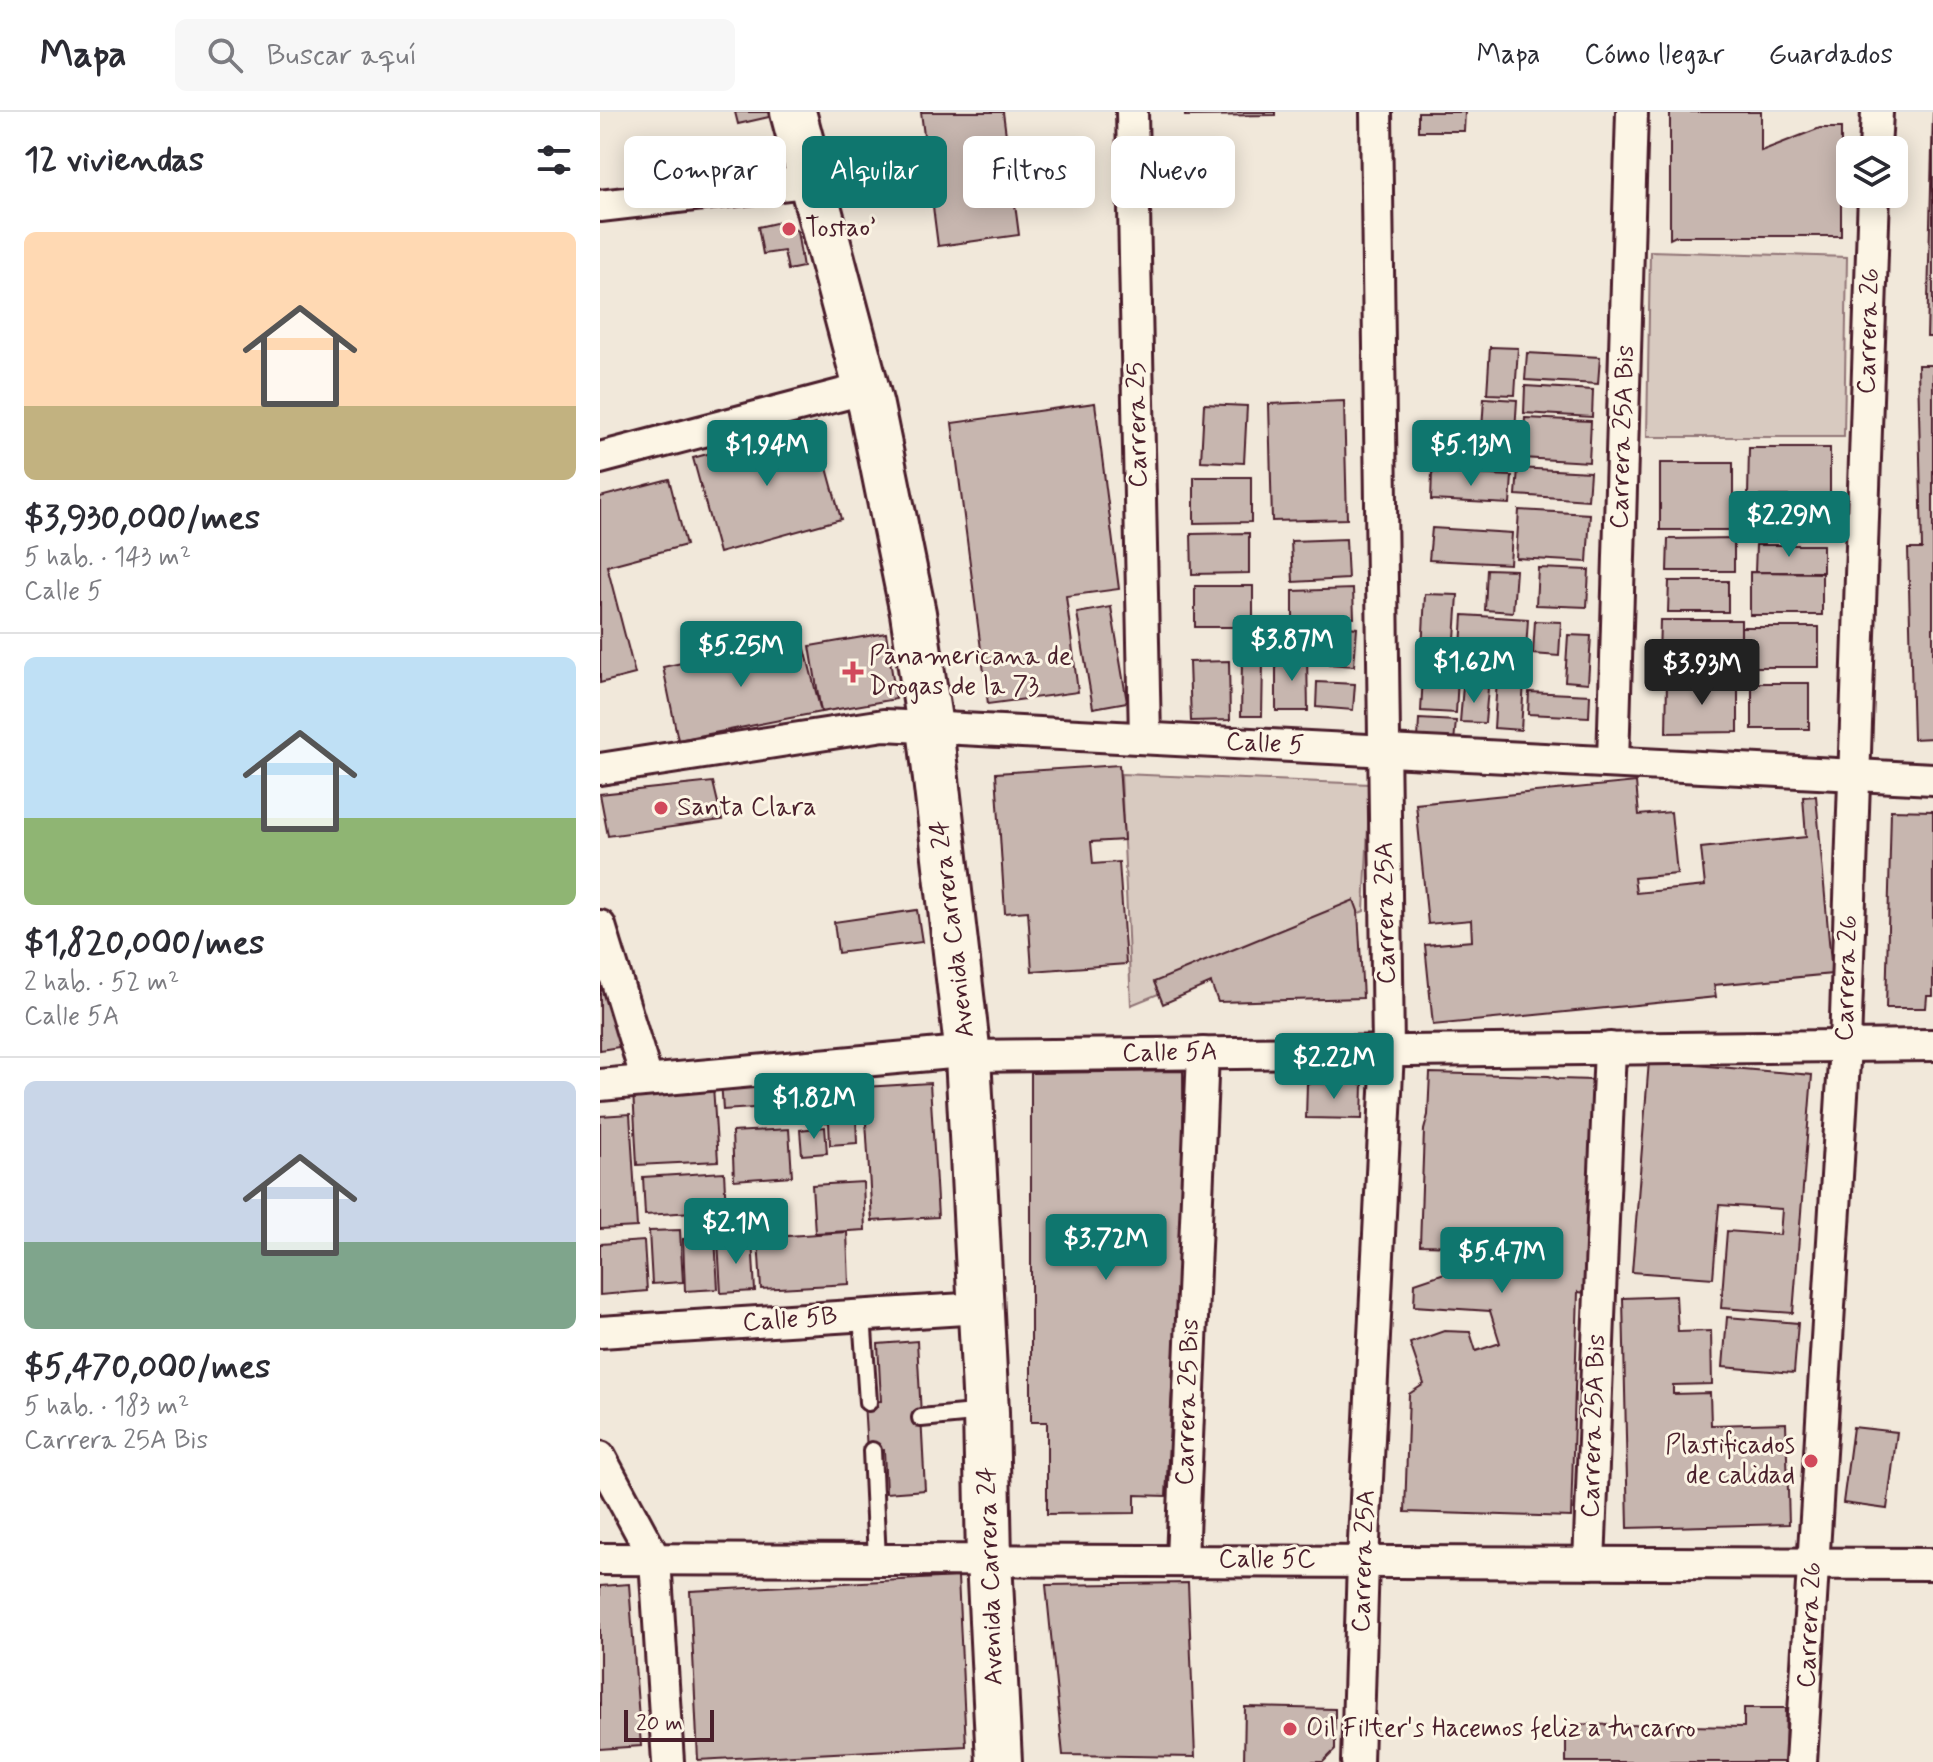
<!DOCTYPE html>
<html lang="es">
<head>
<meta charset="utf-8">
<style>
	:root { --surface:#fff; --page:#f7f7f7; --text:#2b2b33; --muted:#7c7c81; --line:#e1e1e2; --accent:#0f766e }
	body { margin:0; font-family:Mynerve,sans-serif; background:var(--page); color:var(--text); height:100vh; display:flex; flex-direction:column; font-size:30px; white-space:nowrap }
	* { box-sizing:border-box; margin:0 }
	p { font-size:26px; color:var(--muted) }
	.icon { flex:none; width:44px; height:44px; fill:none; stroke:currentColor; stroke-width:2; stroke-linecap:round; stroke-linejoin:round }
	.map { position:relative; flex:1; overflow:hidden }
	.side { display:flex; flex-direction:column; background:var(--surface); width:600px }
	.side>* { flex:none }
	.guide { position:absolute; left:24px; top:24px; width:760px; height:72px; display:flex; gap:16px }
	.tools { position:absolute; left:1236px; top:24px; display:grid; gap:16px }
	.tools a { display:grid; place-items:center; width:72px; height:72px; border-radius:12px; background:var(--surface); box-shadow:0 4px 20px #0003; font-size:40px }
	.scale { position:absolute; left:24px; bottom:20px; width:90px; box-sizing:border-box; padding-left:8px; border:4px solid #4a1f2b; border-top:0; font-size:22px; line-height:28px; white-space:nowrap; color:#4a1f2b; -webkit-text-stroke:6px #fcf5e5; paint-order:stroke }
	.price { position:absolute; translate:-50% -68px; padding:0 18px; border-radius:8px; background:var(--accent); color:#fff; font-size:26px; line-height:52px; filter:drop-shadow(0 2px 4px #0008) }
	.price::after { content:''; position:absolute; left:50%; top:48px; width:24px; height:18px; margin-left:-12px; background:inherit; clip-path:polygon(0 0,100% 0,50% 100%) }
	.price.on { background:#222; color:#fff }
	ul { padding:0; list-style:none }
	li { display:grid; align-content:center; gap:16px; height:424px; padding:0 24px }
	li+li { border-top:2px solid var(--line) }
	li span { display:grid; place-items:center; height:248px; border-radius:12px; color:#555 }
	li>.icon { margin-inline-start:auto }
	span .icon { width:144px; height:144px; fill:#fffc; stroke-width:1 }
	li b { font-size:34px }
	h2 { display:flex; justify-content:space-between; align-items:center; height:96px; padding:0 24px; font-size:34px }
	.pill { padding:0 28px; border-radius:12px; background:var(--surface); box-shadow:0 4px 20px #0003; font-size:28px; line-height:72px }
	.pill.on { background:var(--accent); color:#fff }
	header { display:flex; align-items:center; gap:48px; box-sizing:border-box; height:112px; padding:0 40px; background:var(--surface); border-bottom:2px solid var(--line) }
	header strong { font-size:38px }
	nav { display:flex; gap:44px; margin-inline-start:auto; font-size:28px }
	.search { width:560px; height:72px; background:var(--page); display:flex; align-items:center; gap:20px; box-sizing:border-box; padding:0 28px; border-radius:12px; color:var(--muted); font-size:30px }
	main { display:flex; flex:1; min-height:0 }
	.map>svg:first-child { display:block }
</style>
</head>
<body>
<header>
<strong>Mapa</strong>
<div class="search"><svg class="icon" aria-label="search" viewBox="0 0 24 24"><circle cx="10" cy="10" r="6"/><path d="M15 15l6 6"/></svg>Buscar aquí</div>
<nav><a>Mapa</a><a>Cómo llegar</a><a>Guardados</a></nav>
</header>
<main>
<section class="side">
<h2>12 viviendas<svg class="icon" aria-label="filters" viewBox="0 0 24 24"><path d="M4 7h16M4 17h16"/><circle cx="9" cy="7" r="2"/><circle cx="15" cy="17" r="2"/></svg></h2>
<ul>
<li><span style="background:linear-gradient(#ffd9b3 70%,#c2b280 0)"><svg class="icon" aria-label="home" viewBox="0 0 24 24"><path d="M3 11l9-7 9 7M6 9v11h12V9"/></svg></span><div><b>$3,930,000/mes</b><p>5 hab. · 143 m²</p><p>Calle 5</p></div></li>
<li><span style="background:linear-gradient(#bfe0f5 65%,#8fb573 0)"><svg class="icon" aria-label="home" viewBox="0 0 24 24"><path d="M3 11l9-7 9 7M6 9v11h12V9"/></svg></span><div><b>$1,820,000/mes</b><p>2 hab. · 52 m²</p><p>Calle 5A</p></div></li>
<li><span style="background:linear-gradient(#c9d6e8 65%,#7fa58c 0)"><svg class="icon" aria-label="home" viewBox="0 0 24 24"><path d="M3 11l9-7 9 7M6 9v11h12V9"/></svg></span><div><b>$5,470,000/mes</b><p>5 hab. · 183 m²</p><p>Carrera 25A Bis</p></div></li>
</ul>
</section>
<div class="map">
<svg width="1333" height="1650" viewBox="0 0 1333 1650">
	<rect width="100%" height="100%" fill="#f1e8da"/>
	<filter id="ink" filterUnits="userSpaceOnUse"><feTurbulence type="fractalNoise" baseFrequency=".0125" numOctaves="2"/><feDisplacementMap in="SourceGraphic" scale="16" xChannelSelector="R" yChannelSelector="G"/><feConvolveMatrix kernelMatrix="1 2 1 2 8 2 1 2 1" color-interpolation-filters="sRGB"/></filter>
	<g filter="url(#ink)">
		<g fill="#d8cac0" stroke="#917476" stroke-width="2">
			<path d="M 1050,139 L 1247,145 L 1244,325 L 1047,325 Z"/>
			<path d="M 521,662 L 770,672 L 764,799 L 531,893 Z"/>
		</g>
		<g fill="#c7b6af" stroke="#4a1f2b" stroke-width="2">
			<path d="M 135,0 L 168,0 L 169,5 L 138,12 Z"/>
			<path d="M 321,0 L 403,0 L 419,123 L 338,134 Z"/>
			<path d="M 585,0 L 675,0 L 675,3 L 585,4 Z"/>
			<path d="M 818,0 L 865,0 L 864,19 L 818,19 Z"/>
			<path d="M 1070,0 L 1161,0 L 1161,39 L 1220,16 L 1241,16 L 1241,124 L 1076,124 L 1070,127 Z"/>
			<path d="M 1333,0 L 1333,225 L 1327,225 Z"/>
			<path d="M 180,110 L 189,112 L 197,119 L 203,155 L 188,158 L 184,139 L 163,142 L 158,115 Z"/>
			<path d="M 890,235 L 918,236 L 915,283 L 887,282 Z"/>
			<path d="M 927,241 L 1000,245 L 998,272 L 925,268 Z"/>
			<path d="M 1318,253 L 1333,253 L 1333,626 L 1313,627 L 1308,437 L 1322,437 Z"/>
			<path d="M 925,274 L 993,278 L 992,305 L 924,301 Z"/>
			<path d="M 884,286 L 917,288 L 915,320 L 882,318 Z"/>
			<path d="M 744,289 L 747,407 L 672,409 L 669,292 Z"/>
			<path d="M 495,291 L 519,477 L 466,484 L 478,580 L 388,592 L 352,311 Z"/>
			<path d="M 604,292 L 647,294 L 644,351 L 601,349 Z"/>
			<path d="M 925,306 L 991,309 L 989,350 L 922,346 Z"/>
			<path d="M 215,312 L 241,407 L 119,441 L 93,346 Z"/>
			<path d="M 1149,336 L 1230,336 L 1230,384 L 1148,384 Z"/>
			<rect x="1060" y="351" width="73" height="67"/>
			<path d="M 918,356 L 990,360 L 988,388 L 916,383 Z"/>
			<path d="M 832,360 L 912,364 L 910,392 L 831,388 Z"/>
			<path d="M 594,365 L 651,365 L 651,410 L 594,411 Z"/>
			<path d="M 69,367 L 86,433 L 7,454 L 35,562 L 0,571 L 0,385 Z"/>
			<path d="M 1148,392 L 1226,392 L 1225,426 L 1147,426 Z"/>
			<path d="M 919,398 L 990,402 L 987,450 L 916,446 Z"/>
			<path d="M 832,416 L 912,421 L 910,452 L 829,448 Z"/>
			<path d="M 649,421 L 649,461 L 592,462 L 591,422 Z"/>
			<path d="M 1134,426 L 1134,459 L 1067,459 L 1068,427 Z"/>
			<path d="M 746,427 L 748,467 L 693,470 L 691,429 Z"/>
			<path d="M 1156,433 L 1223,433 L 1223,460 L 1155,460 Z"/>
			<path d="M 938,456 L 989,458 L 987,495 L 936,493 Z"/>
			<path d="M 887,457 L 916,458 L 913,500 L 885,498 Z"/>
			<path d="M 1150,460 L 1222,461 L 1222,503 L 1150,503 Z"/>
			<path d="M 1069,469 L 1128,469 L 1128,500 L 1068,500 Z"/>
			<rect x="595" y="474" width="58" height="41"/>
			<path d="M 753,477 L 754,506 L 693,507 L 693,479 Z"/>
			<path d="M 825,482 L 858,483 L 854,542 L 822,540 Z"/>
			<path d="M 511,495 L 527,590 L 493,596 L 477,501 Z"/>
			<path d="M 863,503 L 928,507 L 926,538 L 861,535 Z"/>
			<path d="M 1060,508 L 1141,508 L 1141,547 L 1059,547 Z"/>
			<path d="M 935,509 L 961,510 L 959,544 L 933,542 Z"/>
			<path d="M 720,512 L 757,516 L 754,554 L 716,551 Z"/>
			<rect x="1141" y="515" width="78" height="40"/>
			<path d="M 286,521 L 296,587 L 221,600 L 210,534 Z"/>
			<path d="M 968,523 L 991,524 L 988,571 L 965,569 Z"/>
			<path d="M 202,525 L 221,600 L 78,628 L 63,555 Z"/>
			<path d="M 707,543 L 708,599 L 676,599 L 676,544 Z"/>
			<path d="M 824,545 L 859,547 L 856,601 L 821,599 Z"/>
			<path d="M 629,549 L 630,608 L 591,609 L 589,550 Z"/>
			<path d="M 642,550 L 663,550 L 662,604 L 641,604 Z"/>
			<path d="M 897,567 L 924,569 L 921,618 L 894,616 Z"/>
			<path d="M 1067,569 L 1138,570 L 1138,620 L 1066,621 Z"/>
			<path d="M 717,570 L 755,572 L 753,598 L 716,595 Z"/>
			<rect x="1152" y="571" width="57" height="46"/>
			<path d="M 863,574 L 888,576 L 885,611 L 860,610 Z"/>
			<path d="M 929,580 L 990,583 L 989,605 L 928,602 Z"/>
			<path d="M 819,607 L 856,609 L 854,630 L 818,628 Z"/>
			<path d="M 519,653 L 524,728 L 491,730 L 493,752 L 519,750 L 526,852 L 432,859 L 428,799 L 405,801 L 396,661 Z"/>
			<path d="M 113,670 L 122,708 L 8,724 L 0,682 Z"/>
			<path d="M 1036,670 L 1039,703 L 1071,700 L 1077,762 L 1034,766 L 1036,781 L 1105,774 L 1101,736 L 1206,725 L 1203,685 L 1216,684 L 1232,862 L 1114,873 L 1116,885 L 833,913 L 825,833 L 872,829 L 871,808 L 828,812 L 816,692 Z"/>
			<path d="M 1291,698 L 1333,699 L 1333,884 L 1327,884 L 1326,896 L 1286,896 Z"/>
			<path d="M 754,788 L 758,799 L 763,886 L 618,890 L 611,871 L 563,892 L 554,870 Z"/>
			<path d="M 317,798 L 322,830 L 238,841 L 234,810 Z"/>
			<path d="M 7,870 L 19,935 L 0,938 L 0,871 Z"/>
			<path d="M 1049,949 L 1212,963 L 1193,1201 L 1121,1196 L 1127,1119 L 1180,1123 L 1182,1097 L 1119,1093 L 1113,1166 L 1032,1160 Z"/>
			<path d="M 583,959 L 584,1241 L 574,1240 L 566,1384 L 535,1383 L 535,1401 L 447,1402 L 447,1310 L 431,1310 L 431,961 Z"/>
			<path d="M 830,961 L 949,964 L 958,967 L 993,968 L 986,1181 L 978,1180 L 971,1405 L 805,1400 L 809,1282 L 824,1272 L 810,1231 L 844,1219 L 870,1220 L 876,1239 L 900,1231 L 890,1199 L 814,1194 L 815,1171 L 904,1141 L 904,1135 L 820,1133 L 824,1018 L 828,1003 Z"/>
			<path d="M 197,963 L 199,993 L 123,998 L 121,968 Z"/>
			<path d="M 330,971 L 338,1105 L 272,1109 L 264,975 Z"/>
			<path d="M 707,971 L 763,972 L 762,1007 L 706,1006 Z"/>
			<path d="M 113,974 L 118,1049 L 37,1053 L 33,978 Z"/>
			<path d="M 255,976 L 257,1031 L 230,1033 L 229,1010 L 210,1011 L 208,978 Z"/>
			<path d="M 30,1002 L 37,1115 L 0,1117 L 0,1004 Z"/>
			<path d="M 225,1015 L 227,1041 L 202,1043 L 200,1018 Z"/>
			<path d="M 189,1017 L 192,1064 L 134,1068 L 132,1020 Z"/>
			<path d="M 124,1060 L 126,1098 L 45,1103 L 43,1065 Z"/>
			<path d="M 263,1070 L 265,1118 L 215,1121 L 212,1073 Z"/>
			<path d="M 80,1118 L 83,1170 L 52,1172 L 49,1119 Z"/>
			<path d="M 247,1120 L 249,1172 L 161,1177 L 158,1126 Z"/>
			<path d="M 115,1125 L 118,1177 L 85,1179 L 83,1127 Z"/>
			<path d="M 152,1126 L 155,1179 L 121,1181 L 118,1128 Z"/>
			<path d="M 44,1129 L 47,1179 L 0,1183 L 0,1132 Z"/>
			<path d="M 1076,1184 L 1078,1220 L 1111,1219 L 1112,1272 L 1073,1273 L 1073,1282 L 1110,1281 L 1111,1313 L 1186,1311 L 1189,1412 L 1028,1416 L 1023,1186 Z"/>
			<path d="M 1127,1205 L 1198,1211 L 1194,1261 L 1123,1255 Z"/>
			<path d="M 317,1229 L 325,1378 L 286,1381 L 284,1338 L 267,1339 L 264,1290 L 281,1289 L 278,1232 Z"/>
			<path d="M 1253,1315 L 1297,1320 L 1287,1397 L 1243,1391 Z"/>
			<path d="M 358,1465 L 366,1634 L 98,1648 L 90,1479 Z"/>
			<path d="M 588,1471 L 595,1645 L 463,1643 L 446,1473 Z"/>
			<path d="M 29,1472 L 41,1634 L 0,1637 L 0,1474 Z"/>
			<path d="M 645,1595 L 735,1597 L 735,1638 L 723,1650 L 644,1650 Z"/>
			<path d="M 1144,1596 L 1186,1596 L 1185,1650 L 966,1650 L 966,1612 L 1144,1615 Z"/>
		</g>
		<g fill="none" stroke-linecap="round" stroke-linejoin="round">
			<g stroke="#4a1f2b" stroke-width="22">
				<g id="service">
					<path d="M 262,1203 L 268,1290"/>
					<path d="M 321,1306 L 384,1300"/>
					<path d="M 272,1339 L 277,1448"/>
				</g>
			</g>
			<g stroke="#4a1f2b" stroke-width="36">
				<g id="minor">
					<path d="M 532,0 L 545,626"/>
					<path d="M 1275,38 L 1277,0"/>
					<path d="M 0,94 L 214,69"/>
					<path d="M 0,346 L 267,276"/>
					<path d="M 1013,650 L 1032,0"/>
					<path d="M 0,657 L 284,613 L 1333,667"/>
					<path d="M 0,814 L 47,968"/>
					<path d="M 0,973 L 351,941 L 368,944 L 1333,933"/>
					<path d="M 0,1220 L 380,1196"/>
					<path d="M 0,1345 L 55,1447 L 68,1650"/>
					<path d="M 0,1447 L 1333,1452"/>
					<path d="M 582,1447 L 603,941"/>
					<path d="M 989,1451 L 1010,936"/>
					<path d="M 757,1650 L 763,1449 L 788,939 L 776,0"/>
					<path d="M 1201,1650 L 1245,934 L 1274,82"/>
				</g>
			</g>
			<g stroke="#4a1f2b" stroke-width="50">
				<path id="secondary" d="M 193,0 L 271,294 L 313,501 L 330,615 L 368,944 L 386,1300 L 389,1448 L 399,1650"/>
			</g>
			<use href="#service" stroke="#fcf5e5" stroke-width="16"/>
			<use href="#minor" stroke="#fcf5e5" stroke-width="30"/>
			<use href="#secondary" stroke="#fcf5e5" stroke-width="44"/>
		</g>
	</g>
	<g fill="#d1495b" stroke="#fcf5e5" stroke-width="3">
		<circle cx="189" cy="117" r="8"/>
		<path d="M249 548h8v8h8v8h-8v8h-8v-8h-8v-8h8z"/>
		<circle cx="61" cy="696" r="8"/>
		<circle cx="1211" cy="1349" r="8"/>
		<circle cx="690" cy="1617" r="8"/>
	</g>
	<g text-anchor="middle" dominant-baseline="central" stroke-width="6" stroke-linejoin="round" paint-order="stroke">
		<g font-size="26" fill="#4a1f2b" stroke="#fcf5e5" text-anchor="start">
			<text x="205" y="117">Tostao’</text>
			<text x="269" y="545">Panamericana de<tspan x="269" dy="30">Drogas de la 73</tspan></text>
			<text x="77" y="696">Santa Clara</text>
			<text x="1195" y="1334" text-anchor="end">Plastificados<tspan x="1195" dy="30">de calidad</tspan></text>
			<text x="706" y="1617">Oil Filter's Hacemos feliz a tu carro</text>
		</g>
		<g font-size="26" fill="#4a1f2b" stroke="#fcf5e5">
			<text transform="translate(1269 219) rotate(-88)">Carrera 26</text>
			<text transform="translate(538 313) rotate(-91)">Carrera 25</text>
			<text transform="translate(1023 325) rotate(-88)">Carrera 25A Bis</text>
			<text transform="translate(665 632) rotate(3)">Calle 5</text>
			<text transform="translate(786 801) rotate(-91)">Carrera 25A</text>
			<text transform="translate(353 817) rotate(-97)">Avenida Carrera 24</text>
			<text transform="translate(1247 866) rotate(-88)">Carrera 26</text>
			<text transform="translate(570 941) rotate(-1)">Calle 5A</text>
			<text transform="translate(190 1208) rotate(-4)">Calle 5B</text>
			<text transform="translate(588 1290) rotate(-88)">Carrera 25 Bis</text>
			<text transform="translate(994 1314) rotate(-88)">Carrera 25A Bis</text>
			<text x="667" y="1448">Calle 5C</text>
			<text transform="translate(764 1449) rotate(-88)">Carrera 25A</text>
			<text transform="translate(391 1464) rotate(-92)">Avenida Carrera 24</text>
			<text transform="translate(1210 1513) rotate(-87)">Carrera 26</text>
		</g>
	</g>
</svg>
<div class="tools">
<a><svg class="icon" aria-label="layers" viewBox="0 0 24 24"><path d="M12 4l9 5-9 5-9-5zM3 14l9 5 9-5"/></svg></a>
</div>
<div class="scale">20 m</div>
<b class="price" style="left:167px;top:376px">$1.94M</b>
<b class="price" style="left:871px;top:376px">$5.13M</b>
<b class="price" style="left:1189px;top:447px">$2.29M</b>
<b class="price" style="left:692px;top:571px">$3.87M</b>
<b class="price" style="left:141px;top:577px">$5.25M</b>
<b class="price" style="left:874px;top:593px">$1.62M</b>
<b class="price on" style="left:1102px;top:595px">$3.93M</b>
<b class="price" style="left:734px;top:989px">$2.22M</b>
<b class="price" style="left:214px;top:1029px">$1.82M</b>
<b class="price" style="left:136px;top:1154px">$2.1M</b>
<b class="price" style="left:506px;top:1170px">$3.72M</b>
<b class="price" style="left:902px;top:1183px">$5.47M</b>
<div class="guide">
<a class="pill">Comprar</a>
<a class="pill on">Alquilar</a>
<a class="pill">Filtros</a>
<a class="pill">Nuevo</a>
</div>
</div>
</main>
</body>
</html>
